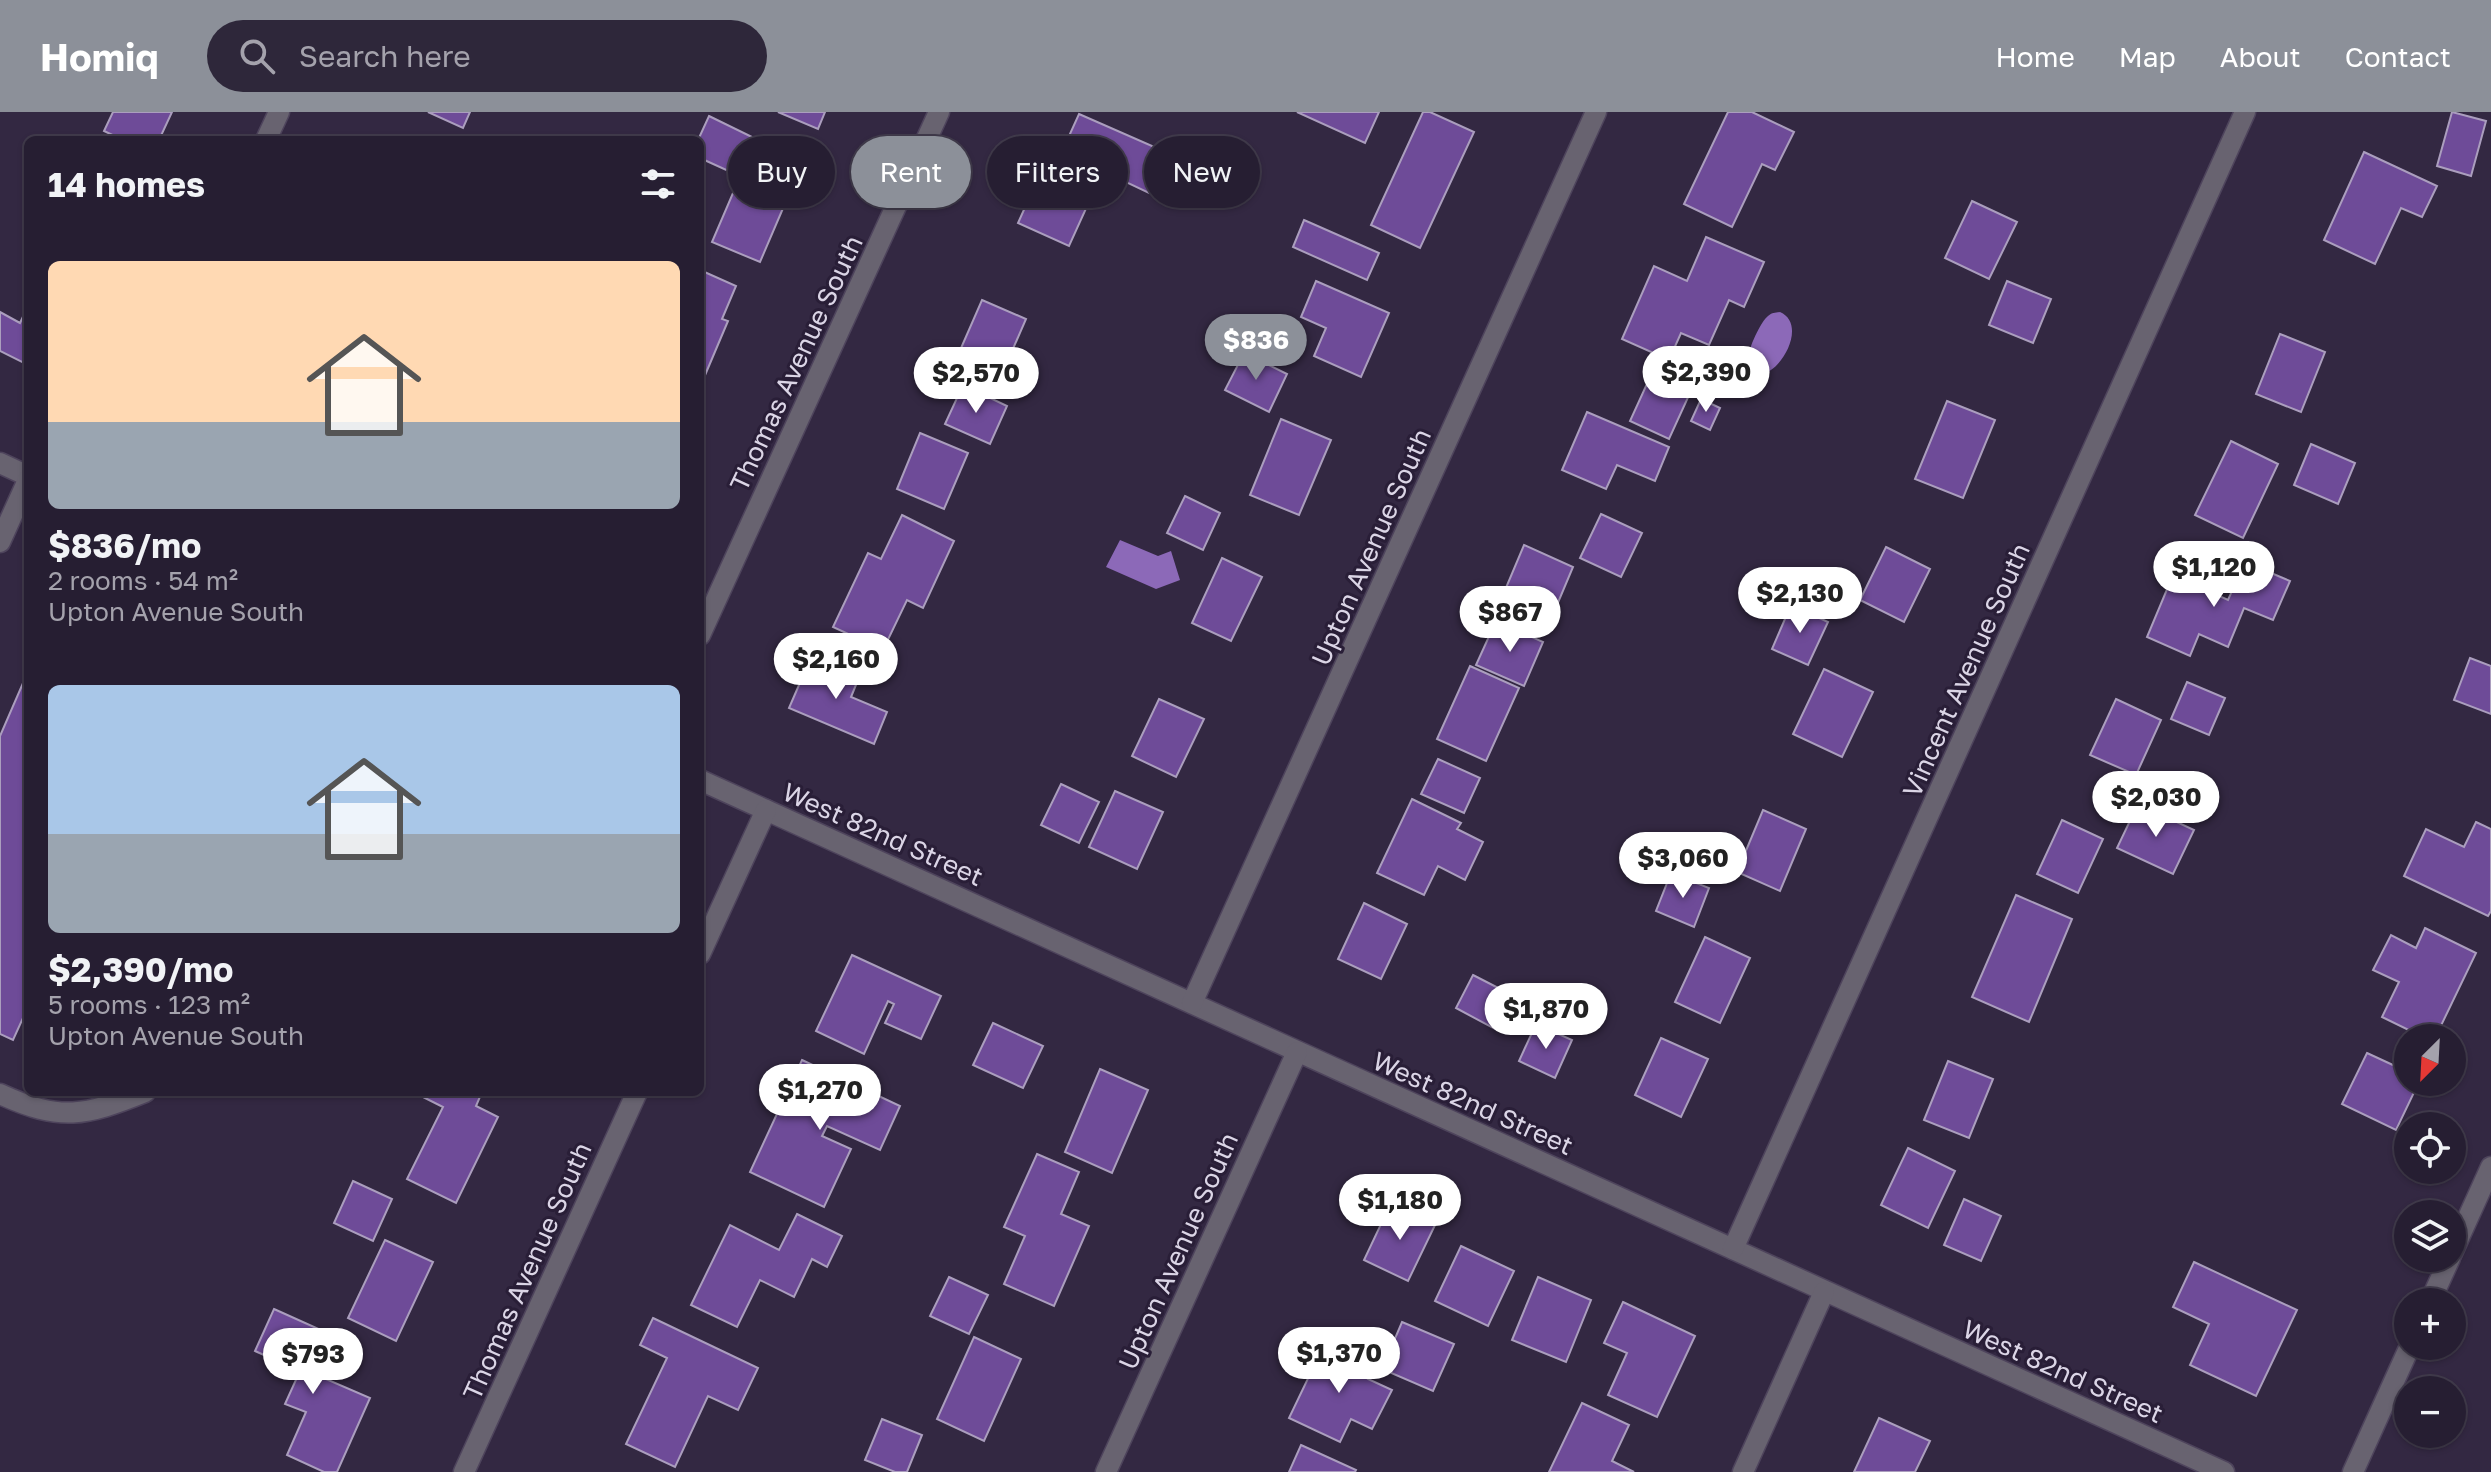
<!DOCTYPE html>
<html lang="en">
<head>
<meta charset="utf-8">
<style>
	:root { --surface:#261e32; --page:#2e273a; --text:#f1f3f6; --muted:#a4a2ac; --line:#423c4d; --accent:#8c9099 }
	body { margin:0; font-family:"Golos Text",sans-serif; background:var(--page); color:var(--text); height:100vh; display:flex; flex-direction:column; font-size:30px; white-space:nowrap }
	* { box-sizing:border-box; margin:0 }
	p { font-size:26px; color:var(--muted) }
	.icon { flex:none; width:44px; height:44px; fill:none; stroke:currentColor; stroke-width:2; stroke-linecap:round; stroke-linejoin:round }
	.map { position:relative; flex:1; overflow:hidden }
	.side { position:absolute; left:24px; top:24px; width:680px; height:960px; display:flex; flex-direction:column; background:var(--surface); border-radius:12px; box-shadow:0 2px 6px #0004,0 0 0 2px var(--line) }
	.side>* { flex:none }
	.hud { position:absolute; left:728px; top:24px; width:760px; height:72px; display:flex; gap:16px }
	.needle { width:52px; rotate:204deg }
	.tools { position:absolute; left:2394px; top:912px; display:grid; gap:16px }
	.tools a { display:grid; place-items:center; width:72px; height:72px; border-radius:50%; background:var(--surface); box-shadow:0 2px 6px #0004,0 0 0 2px var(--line); font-size:40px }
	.price { position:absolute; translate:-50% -68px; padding:0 18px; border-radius:28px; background:#fff; color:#222; font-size:26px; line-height:52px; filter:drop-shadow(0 2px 4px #0008) }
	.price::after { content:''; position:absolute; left:50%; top:48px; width:24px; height:18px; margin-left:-12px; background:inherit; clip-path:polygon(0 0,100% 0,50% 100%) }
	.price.current { background:var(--accent); color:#fff }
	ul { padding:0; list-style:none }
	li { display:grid; align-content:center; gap:16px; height:424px; padding:0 24px }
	li span { display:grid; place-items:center; height:248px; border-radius:12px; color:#555 }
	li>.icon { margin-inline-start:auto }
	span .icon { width:144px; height:144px; fill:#fffc; stroke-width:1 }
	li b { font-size:34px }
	h2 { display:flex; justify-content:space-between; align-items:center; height:96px; padding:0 24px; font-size:34px }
	.pill { padding:0 28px; border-radius:36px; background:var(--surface); box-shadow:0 2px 6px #0004,0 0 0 2px var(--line); font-size:28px; line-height:72px }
	.pill.current { background:var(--accent); color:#fff }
	header { display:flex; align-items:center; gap:48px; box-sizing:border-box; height:112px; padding:0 40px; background:var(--accent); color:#fff }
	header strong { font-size:38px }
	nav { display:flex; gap:44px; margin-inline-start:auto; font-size:28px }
	.search { width:560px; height:72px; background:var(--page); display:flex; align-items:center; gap:20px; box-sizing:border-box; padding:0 28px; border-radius:44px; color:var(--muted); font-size:30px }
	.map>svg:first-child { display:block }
</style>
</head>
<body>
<header>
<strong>Homiq</strong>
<div class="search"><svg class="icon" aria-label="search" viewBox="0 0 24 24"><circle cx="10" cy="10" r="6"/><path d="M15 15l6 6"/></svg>Search here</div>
<nav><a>Home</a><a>Map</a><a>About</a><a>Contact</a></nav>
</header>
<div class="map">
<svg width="2491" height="1360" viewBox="0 0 2491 1360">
	<rect width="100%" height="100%" fill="#332842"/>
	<g fill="#8c69b8">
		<path d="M 1780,200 C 1816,216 1761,291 1748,249 C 1746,241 1761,209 1768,204 C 1773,200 1774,201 1780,200 Z"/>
		<path d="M 1120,428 L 1158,444 L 1171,439 L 1180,468 L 1156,477 L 1106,455 Z"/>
	</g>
	<g fill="#6e4b98" stroke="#ab9ebe" stroke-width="2">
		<path d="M 113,0 L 172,0 L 159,28 L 123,28 L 104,19 Z"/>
		<path d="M 428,0 L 470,0 L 463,16 Z"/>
		<path d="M 778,0 L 825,0 L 818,17 Z"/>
		<path d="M 1297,0 L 1379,0 L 1365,31 Z"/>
		<path d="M 1423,0 L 1430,0 L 1474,20 L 1420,136 L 1371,113 Z"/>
		<path d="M 1728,0 L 1752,0 L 1794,20 L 1775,58 L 1762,52 L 1732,115 L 1684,92 Z"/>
		<path d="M 2452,0 L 2486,9 L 2471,64 L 2437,54 Z"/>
		<path d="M 1079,2 L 1168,41 L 1149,81 L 1103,59 L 1069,134 L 1018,111 L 1050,40 L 1060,44 Z"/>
		<path d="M 709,4 L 752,25 L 735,62 L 700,46 L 700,28 L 698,28 Z"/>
		<path d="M 2364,40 L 2437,74 L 2422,105 L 2401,96 L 2375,152 L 2324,128 Z"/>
		<path d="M 736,74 L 784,94 L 760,150 L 712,130 Z"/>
		<path d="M 1972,89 L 2017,110 L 1989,167 L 1945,146 Z"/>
		<path d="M 1304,108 L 1379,141 L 1367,168 L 1293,135 Z"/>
		<path d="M 1706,125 L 1764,150 L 1744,195 L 1729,188 L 1709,233 L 1681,221 L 1669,248 L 1622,227 L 1654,154 L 1687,169 Z"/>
		<path d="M 700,158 L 736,174 L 722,207 L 728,209 L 700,275 Z"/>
		<path d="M 1316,169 L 1389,201 L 1361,265 L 1314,244 L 1326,216 L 1301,205 Z"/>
		<path d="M 2007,169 L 2051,187 L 2033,231 L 1989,213 Z"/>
		<path d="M 982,188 L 1026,207 L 1002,262 L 958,243 Z"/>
		<path d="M 28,194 L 28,253 L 0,239 L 0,200 L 20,211 Z"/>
		<path d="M 2280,222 L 2325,240 L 2301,300 L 2256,282 Z"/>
		<path d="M 1244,241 L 1287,262 L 1269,300 L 1225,278 Z"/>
		<path d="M 1651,263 L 1690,281 L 1669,327 L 1630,309 Z"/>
		<path d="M 963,273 L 1007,294 L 990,332 L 945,312 Z"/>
		<path d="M 1701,287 L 1720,296 L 1710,318 L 1691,309 Z"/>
		<path d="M 1947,289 L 1995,308 L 1963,386 L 1915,367 Z"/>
		<path d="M 1587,300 L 1669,335 L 1655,369 L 1617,353 L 1606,377 L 1562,358 Z"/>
		<path d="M 1281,307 L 1331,328 L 1299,403 L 1250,383 Z"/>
		<path d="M 920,321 L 968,341 L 944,397 L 897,377 Z"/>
		<path d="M 2231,329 L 2278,352 L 2243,426 L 2195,403 Z"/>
		<path d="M 2311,332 L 2355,351 L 2338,392 L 2294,373 Z"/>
		<path d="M 1185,384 L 1220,401 L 1203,438 L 1167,421 Z"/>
		<path d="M 1601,402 L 1642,421 L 1621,465 L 1580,446 Z"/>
		<path d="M 902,403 L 954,429 L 923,496 L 907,488 L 883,538 L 833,515 L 868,441 L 881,447 Z"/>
		<path d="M 1524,433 L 1573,455 L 1549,512 L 1500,490 Z"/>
		<path d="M 1886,435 L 1930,457 L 1904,510 L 1860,488 Z"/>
		<path d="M 1222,446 L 1262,465 L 1231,529 L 1192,511 Z"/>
		<path d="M 2245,450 L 2290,469 L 2273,508 L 2244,496 L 2228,535 L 2199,522 L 2190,544 L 2147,525 L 2173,463 L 2228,488 Z"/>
		<path d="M 1791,493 L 1828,510 L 1808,553 L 1772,537 Z"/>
		<path d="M 1496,509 L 1543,530 L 1524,574 L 1476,553 Z"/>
		<path d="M 812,543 L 860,563 L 851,585 L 887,600 L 874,632 L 789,596 Z"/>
		<path d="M 2470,546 L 2491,554 L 2491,602 L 2454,588 Z"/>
		<path d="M 1470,554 L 1519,576 L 1486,649 L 1437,627 Z"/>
		<path d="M 1824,557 L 1873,580 L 1842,645 L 1793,622 Z"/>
		<path d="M 2187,570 L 2225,586 L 2209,623 L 2171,607 Z"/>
		<path d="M 23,571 L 28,573 L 28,895 L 13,928 L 0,922 L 0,624 Z"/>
		<path d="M 1159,587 L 1204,607 L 1176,665 L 1132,644 Z"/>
		<path d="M 2116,587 L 2161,608 L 2136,663 L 2090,643 Z"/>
		<path d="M 1438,647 L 1480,666 L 1464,701 L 1421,682 Z"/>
		<path d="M 1061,672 L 1099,690 L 1079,731 L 1041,713 Z"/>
		<path d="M 1115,679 L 1163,700 L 1137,757 L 1089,735 Z"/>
		<path d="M 1412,687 L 1461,711 L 1457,717 L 1483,730 L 1465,768 L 1438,754 L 1424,783 L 1377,761 Z"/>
		<path d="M 2138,692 L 2194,718 L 2173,762 L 2117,736 Z"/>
		<path d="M 1763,698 L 1806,717 L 1780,779 L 1737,760 Z"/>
		<path d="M 2062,708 L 2103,727 L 2078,781 L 2037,762 Z"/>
		<path d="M 2476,710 L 2491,717 L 2491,799 L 2488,804 L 2404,764 L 2426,717 L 2464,735 Z"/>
		<path d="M 1671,761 L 1709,776 L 1694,815 L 1656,799 Z"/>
		<path d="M 2016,783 L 2072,807 L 2029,910 L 1972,885 Z"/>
		<path d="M 1364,791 L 1407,812 L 1381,867 L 1338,847 Z"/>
		<path d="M 2425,816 L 2476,841 L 2435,926 L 2425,926 L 2382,905 L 2399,870 L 2373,858 L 2391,823 L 2416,836 Z"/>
		<path d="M 1705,825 L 1750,846 L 1720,911 L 1675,890 Z"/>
		<path d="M 852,843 L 941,884 L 921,927 L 885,911 L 894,892 L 888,889 L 864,942 L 816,919 Z"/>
		<path d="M 1473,863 L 1512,883 L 1495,917 L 1456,896 Z"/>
		<path d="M 993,911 L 1043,934 L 1023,976 L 973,953 Z"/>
		<path d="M 1536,912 L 1572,928 L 1555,966 L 1519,949 Z"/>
		<path d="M 1661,926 L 1708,947 L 1681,1005 L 1635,983 Z"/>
		<path d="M 2367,941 L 2408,960 L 2408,970 L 2419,970 L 2396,1018 L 2342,992 Z"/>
		<path d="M 802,948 L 900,994 L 880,1038 L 827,1014 L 822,1024 L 851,1037 L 824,1095 L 750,1060 Z"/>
		<path d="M 1948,949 L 1993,967 L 1969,1026 L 1924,1008 Z"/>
		<path d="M 1100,957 L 1148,978 L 1112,1061 L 1065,1040 Z"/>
		<path d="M 418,980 L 482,980 L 476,994 L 498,1005 L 456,1091 L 407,1067 L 443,995 L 417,982 Z"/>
		<path d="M 1908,1036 L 1955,1059 L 1928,1116 L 1881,1093 Z"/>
		<path d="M 1037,1042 L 1079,1060 L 1061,1102 L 1089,1114 L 1054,1194 L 1004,1172 L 1025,1124 L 1004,1115 Z"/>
		<path d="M 353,1069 L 392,1087 L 373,1129 L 334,1111 Z"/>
		<path d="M 1964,1087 L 2001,1104 L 1981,1149 L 1944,1133 Z"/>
		<path d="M 1391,1091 L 1436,1111 L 1408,1169 L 1364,1148 Z"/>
		<path d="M 797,1102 L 842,1124 L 827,1155 L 812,1147 L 794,1185 L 760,1168 L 737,1215 L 691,1193 L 730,1113 L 779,1138 Z"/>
		<path d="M 385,1128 L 433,1150 L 396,1229 L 348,1206 Z"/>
		<path d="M 1461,1134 L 1514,1159 L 1488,1214 L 1435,1189 Z"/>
		<path d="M 2194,1150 L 2297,1198 L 2256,1284 L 2190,1253 L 2209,1212 L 2173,1195 Z"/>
		<path d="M 949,1165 L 988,1183 L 969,1222 L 930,1204 Z"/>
		<path d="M 1538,1165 L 1591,1188 L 1566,1250 L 1512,1228 Z"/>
		<path d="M 1623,1190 L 1695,1224 L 1657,1305 L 1608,1283 L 1627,1241 L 1604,1231 Z"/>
		<path d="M 274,1197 L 323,1219 L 305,1258 L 370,1286 L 337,1360 L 324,1360 L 287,1343 L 306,1300 L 285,1292 L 300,1259 L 255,1239 Z"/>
		<path d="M 653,1206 L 758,1256 L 738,1298 L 708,1284 L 675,1355 L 626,1332 L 667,1246 L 640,1233 Z"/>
		<path d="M 1402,1210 L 1454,1232 L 1433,1279 L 1382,1257 Z"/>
		<path d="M 974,1225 L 1021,1247 L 984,1329 L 937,1307 Z"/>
		<path d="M 1325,1231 L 1374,1255 L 1368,1267 L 1392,1278 L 1372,1317 L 1351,1307 L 1340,1330 L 1289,1306 Z"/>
		<path d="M 1582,1291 L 1629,1313 L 1612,1349 L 1634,1360 L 1549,1360 Z"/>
		<path d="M 1879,1306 L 1930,1329 L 1915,1360 L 1854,1360 Z"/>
		<path d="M 882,1307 L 922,1323 L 907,1360 L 895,1360 L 865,1348 Z"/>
		<path d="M 1301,1333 L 1356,1358 L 1355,1360 L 1289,1360 Z"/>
	</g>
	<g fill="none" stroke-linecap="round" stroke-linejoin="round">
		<g stroke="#4e445c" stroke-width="23">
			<g id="minor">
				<path d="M 266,28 L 279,0"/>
				<path d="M 0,351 L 28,364"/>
				<path d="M 0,430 L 28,368"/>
				<path d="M 700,523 L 939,0"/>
				<path d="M 700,668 L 2224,1360"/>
				<path d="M 700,842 L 766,698"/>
				<path d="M 1192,891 L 1596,0"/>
				<path d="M 0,982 C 61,1010 85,1004 145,980"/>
				<path d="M 1733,1137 L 2245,0"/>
				<path d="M 2452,1141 L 2491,1055"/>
				<path d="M 2430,1190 L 2450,1146"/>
				<path d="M 464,1360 L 637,980"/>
				<path d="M 1106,1360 L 1297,940"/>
				<path d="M 1743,1360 L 1824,1180"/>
				<path d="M 2353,1360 L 2410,1234"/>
			</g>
		</g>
		<use href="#minor" stroke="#686370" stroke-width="20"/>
	</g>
	<g text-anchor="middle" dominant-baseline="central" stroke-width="6" stroke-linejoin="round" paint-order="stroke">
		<g font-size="26" fill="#dbd5e6" stroke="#291e37">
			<text transform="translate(796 251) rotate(-65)">Thomas Avenue South</text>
			<text transform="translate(1371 435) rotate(-66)">Upton Avenue South</text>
			<text transform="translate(1966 558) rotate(-66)">Vincent Avenue South</text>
			<text transform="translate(883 722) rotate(24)">West 82nd Street</text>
			<text transform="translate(1473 991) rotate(24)">West 82nd Street</text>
			<text transform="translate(1178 1139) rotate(-66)">Upton Avenue South</text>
			<text transform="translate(527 1159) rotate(-66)">Thomas Avenue South</text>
			<text transform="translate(2063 1259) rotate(24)">West 82nd Street</text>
		</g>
	</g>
</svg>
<div class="tools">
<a><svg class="needle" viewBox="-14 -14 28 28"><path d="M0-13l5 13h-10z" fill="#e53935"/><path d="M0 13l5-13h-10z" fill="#a4a2ac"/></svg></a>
<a><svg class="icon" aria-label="locate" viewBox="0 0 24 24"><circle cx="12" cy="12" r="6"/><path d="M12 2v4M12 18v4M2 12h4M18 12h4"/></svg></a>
<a><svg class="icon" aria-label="layers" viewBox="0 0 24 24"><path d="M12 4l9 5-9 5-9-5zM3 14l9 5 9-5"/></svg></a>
<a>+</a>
<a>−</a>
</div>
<b class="price current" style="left:1256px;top:270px">$836</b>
<b class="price" style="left:1706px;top:302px">$2,390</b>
<b class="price" style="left:976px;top:303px">$2,570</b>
<b class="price" style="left:2214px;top:497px">$1,120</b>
<b class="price" style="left:1800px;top:523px">$2,130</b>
<b class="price" style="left:1510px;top:542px">$867</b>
<b class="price" style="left:836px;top:589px">$2,160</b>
<b class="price" style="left:2156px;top:727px">$2,030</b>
<b class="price" style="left:1683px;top:788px">$3,060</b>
<b class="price" style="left:1546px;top:939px">$1,870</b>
<b class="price" style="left:820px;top:1020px">$1,270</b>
<b class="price" style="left:1400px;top:1130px">$1,180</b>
<b class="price" style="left:1339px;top:1283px">$1,370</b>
<b class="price" style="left:313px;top:1284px">$793</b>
<div class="hud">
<a class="pill">Buy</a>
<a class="pill current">Rent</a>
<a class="pill">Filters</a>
<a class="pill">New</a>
</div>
<section class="side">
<h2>14 homes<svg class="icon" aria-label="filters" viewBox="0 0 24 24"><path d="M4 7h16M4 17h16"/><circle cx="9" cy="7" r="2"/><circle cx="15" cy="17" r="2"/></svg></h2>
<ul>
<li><span style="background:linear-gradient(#ffd9b3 65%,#9aa5b1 0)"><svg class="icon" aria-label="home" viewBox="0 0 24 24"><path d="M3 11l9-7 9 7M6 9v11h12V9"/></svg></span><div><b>$836/mo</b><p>2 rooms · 54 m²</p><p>Upton Avenue South</p></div></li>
<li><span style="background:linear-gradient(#a9c7e8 60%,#9aa5b1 0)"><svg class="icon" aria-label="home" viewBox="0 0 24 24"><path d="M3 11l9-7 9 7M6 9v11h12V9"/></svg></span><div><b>$2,390/mo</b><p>5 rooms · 123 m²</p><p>Upton Avenue South</p></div></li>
</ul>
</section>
</div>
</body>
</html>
